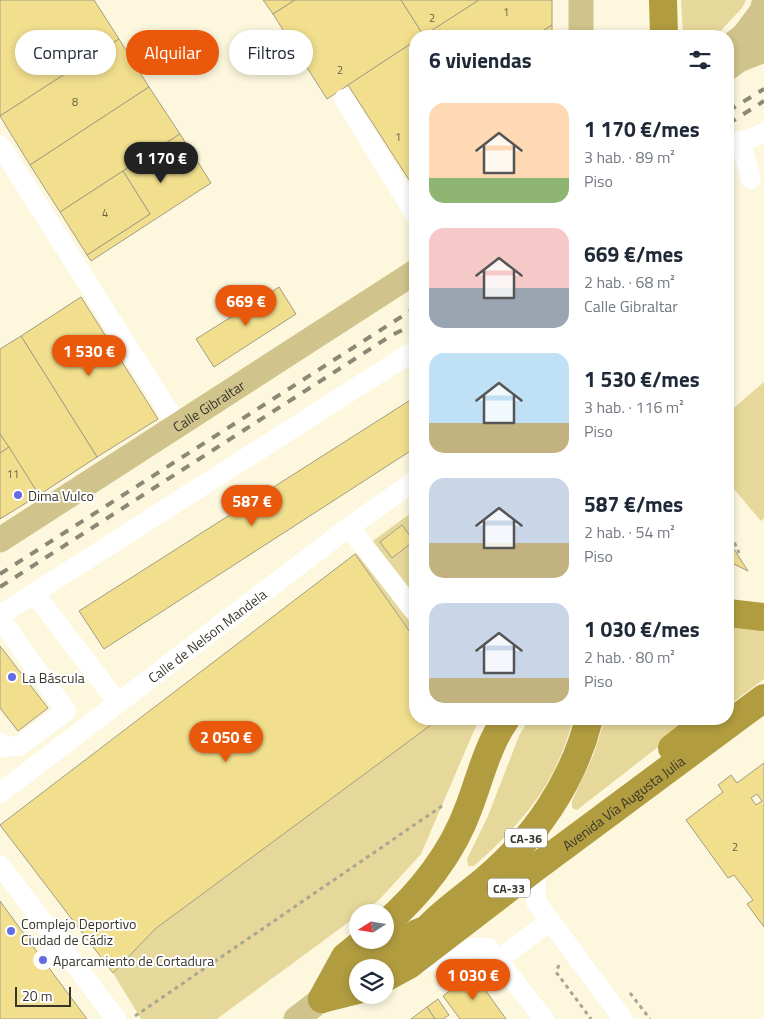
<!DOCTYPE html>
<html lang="es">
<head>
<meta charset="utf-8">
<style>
	:root { --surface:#fff; --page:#f6f6f7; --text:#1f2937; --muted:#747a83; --accent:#ea580c }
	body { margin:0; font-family:"Titillium Web",sans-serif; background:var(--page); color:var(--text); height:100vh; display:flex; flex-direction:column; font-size:19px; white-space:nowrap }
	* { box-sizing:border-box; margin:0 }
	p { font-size:16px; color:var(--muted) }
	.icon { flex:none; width:28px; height:28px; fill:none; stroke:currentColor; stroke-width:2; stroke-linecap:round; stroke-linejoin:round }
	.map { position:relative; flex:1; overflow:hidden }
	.details { position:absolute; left:409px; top:30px; width:325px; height:695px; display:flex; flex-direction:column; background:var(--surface); border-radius:20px; box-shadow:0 2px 8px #0003 }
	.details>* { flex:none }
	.hud { position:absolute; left:15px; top:30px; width:319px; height:45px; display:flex; gap:10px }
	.needle { width:32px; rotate:258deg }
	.controls { position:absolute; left:349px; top:904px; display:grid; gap:10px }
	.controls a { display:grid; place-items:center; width:45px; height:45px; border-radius:50%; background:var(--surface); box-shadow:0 2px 8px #0003; font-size:25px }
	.scale { position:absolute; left:15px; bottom:12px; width:56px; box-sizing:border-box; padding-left:5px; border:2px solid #38362c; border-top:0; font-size:14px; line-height:18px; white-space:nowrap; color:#38362c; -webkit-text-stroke:4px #fff; paint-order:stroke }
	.price { position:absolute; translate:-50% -42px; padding:0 11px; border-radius:18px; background:var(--accent); color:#fff; font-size:16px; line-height:32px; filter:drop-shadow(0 1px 2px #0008) }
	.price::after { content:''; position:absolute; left:50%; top:30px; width:15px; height:11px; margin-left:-8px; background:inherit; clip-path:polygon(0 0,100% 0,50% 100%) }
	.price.selected { background:#222; color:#fff }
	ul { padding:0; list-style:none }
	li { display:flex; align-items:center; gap:15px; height:125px; padding:0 20px }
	li span { display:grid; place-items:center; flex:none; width:140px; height:100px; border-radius:15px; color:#555 }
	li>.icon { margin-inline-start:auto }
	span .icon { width:60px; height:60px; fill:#fffc; stroke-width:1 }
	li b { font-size:21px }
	h2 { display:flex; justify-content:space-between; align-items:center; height:60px; padding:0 20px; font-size:21px }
	.tag { padding:0 18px; border-radius:22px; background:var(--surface); box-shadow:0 2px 8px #0003; font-size:18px; line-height:45px }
	.tag.selected { background:var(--accent); color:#fff }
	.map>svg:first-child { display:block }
</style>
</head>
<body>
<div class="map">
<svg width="764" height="1019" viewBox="0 0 764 1019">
	<rect width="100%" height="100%" fill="#fcf7dd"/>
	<g fill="#e6d89a">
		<path d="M 681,0 L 746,0 L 742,8 L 716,36 L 683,36 Z"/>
		<path d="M 764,382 L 764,518 L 761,521 L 728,482 L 728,413 Z"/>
		<path d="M 415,510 L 415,639 L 355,554 Z"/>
		<path d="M 728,625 L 764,629 L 764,679 L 728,706 Z"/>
		<path d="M 439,719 L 479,719 L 421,854 L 379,900 L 363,912 L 358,912 L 357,916 L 217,1019 L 141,1019 L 113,973 L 155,929 Z"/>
		<path d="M 529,719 L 573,719 C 556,785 523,822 474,866 L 468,866 L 467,859 L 488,816 L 519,736 Z"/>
		<path d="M 605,719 L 687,719 L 667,740 L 577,810 L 572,808 L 572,801 L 593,756 Z"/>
	</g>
	<g fill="#f1df8e" stroke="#a29d85" fill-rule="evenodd">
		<path d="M 0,0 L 94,0 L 119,39 L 0,116 Z"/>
		<path d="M 263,0 L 295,0 L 273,14 Z"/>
		<path d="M 295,0 L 401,0 L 424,36 L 415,36 L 415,41 L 327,99 L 273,14 Z"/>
		<path d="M 401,0 L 479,0 L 424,36 Z"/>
		<path d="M 479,0 L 552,0 L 552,25 L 535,36 L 423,36 Z"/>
		<path d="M 552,25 L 552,36 L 535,36 Z"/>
		<path d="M 119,39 L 149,87 L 30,165 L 0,116 Z"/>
		<path d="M 415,41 L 415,189 L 348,85 Z"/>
		<path d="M 149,87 L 180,134 L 60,212 L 30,165 Z"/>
		<path d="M 180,134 L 211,183 L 91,261 L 87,255 L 150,214 L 123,171 Z"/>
		<path d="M 123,171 L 150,214 L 87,255 L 60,212 Z"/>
		<path d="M 279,287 L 296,314 L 214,367 L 196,339 Z"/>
		<path d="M 81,297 L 158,419 L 97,457 L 21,336 Z"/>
		<path d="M 21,336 L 97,457 L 39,495 L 0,434 L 0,349 Z"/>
		<path d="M 415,397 L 415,448 L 104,649 L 79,611 Z"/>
		<path d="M 0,434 L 9,447 L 0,453 Z"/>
		<path d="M 9,447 L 39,495 L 0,519 L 0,453 Z"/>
		<path d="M 402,525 L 414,541 L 392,558 L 380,542 Z"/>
		<path d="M 728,540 L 748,571 L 728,561 Z"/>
		<path d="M 355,554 L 415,639 L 415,719 L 439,719 L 155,929 L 113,973 L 0,825 Z"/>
		<path d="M 0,646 L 48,708 L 18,731 L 0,708 Z"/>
		<path d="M 764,763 L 764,927 L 747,904 L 753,900 L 734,875 L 728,878 L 686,820 L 723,792 L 718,785 L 731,775 L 737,783 ZM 757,794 L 762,801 L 756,805 L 751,798 Z"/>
		<path d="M 0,901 L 43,960 L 87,1019 L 0,1019 Z"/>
		<path d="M 473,973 L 506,1019 L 460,1019 L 443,996 Z"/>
		<path d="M 438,999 L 449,1015 L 443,1019 L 435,1019 L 427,1007 Z"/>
		<path d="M 427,1007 L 435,1019 L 411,1019 Z"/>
	</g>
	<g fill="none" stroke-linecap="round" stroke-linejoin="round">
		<g stroke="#a9a692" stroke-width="3" stroke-dasharray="4 4" stroke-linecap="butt">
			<path d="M 728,528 L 739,553"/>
			<path d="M 559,965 L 556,972 L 591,1019"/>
			<path d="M 630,993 L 650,1019"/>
			<path d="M 135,1016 L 445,804"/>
		</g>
		<g stroke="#fff" stroke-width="20">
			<path d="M 344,99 L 415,214"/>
			<path d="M 740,141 L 751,179"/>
			<path d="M 0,145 L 178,426"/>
			<path d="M 729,146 L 764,133"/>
			<path d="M 349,527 L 415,612"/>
			<path d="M 34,593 L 118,703"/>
			<path d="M 0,615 L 415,350"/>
			<path d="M 0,618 L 66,711 L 19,746 L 4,747 L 0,742"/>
			<path id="s1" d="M 0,793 L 349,527 L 415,481"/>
			<path d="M 0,865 L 116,1019"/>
			<path d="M 535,868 L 536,902 L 623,1019"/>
			<path d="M 499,959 L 550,921"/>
			<path d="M 43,960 L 63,949"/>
			<path d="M 413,964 L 443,958 L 471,948 L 488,948 L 544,1019"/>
		</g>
		<g stroke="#d0c48c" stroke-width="25">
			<path d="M 581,0 L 581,36"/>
			<path d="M 744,35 L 762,11 L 764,3"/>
			<path d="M 728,48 L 744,35 L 764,25"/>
			<path d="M 728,68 L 739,60 L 764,50"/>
			<path id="s2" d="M 0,540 L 415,272"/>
			<path d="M 296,1019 L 322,999"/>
		</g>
		<g stroke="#b19c3f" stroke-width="28">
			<path d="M 663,0 L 664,36"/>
			<path d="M 728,613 L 764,617"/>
			<path d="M 672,748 L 690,734 L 702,719"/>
			<path d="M 385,924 C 421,893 453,852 469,807 C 480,778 488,744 506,719"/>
			<path d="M 415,944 C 433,918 461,900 485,880 C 535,838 573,782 589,719"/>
			<path d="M 365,968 L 417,933 L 425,930"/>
			<path id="s3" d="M 385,978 L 409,965 L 535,868 L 764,698"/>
			<path d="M 322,999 L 345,957 L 366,940"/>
			<path d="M 322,999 L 358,990"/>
		</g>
		<g stroke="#8b8877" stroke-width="4" stroke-dasharray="9 9" stroke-linecap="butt">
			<path d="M 728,111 L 764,89"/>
			<path d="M 728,124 L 764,101"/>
			<path d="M 0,574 L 415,308"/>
			<path d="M 0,587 L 392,335 L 415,324"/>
		</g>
	</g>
	<g fill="#646ce4" stroke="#fff" stroke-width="2">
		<circle cx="18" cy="495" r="5"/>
		<circle cx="12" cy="677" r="5"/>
		<circle cx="11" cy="931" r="5"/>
		<circle cx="43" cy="960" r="5"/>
	</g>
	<g text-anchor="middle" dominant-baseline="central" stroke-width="4" stroke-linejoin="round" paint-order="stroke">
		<g font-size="11" fill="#666044">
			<text x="506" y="12">1</text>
			<text x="432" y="18">2</text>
			<text x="340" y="70">2</text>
			<text x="75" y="102">8</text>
			<text x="398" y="137">1</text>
			<text x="105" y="213">4</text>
			<text x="13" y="474">11</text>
			<text x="735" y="847">2</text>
		</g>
		<g fill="#fff" stroke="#74726b" stroke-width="1">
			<rect x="505" y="828.5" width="42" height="19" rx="4"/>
			<rect x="488" y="878.5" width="42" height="19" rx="4"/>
		</g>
		<g font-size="12" font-weight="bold" fill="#38362c">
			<text x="526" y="838">CA-36</text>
			<text x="509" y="888">CA-33</text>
		</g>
		<g font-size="14" fill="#38362c" stroke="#fff">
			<text stroke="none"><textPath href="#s2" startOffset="248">Calle Gibraltar</textPath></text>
			<text stroke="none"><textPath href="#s1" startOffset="260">Calle de Nelson Mandela</textPath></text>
			<text stroke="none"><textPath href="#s3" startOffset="296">Avenida Vía Augusta Julia</textPath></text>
		</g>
		<g font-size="14" fill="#38362c" stroke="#fff" text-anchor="start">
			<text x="28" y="495">Dima Vulco</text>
			<text x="22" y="677">La Báscula</text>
			<text x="21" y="923">Complejo Deportivo<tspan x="21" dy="16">Ciudad de Cádiz</tspan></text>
			<text x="53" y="960">Aparcamiento de Cortadura</text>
		</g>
	</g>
</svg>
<div class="controls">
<a><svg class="needle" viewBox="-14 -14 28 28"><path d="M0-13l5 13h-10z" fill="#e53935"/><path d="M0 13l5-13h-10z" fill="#747a83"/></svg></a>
<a><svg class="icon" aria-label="layers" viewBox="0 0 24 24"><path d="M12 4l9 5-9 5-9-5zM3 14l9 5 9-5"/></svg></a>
</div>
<div class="scale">20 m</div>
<b class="price selected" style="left:161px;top:184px">1 170 €</b>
<b class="price" style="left:246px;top:327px">669 €</b>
<b class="price" style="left:89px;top:377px">1 530 €</b>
<b class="price" style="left:252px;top:527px">587 €</b>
<b class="price" style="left:226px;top:763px">2 050 €</b>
<b class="price" style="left:473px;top:1001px">1 030 €</b>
<div class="hud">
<a class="tag">Comprar</a>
<a class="tag selected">Alquilar</a>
<a class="tag">Filtros</a>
</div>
<section class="details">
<h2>6 viviendas<svg class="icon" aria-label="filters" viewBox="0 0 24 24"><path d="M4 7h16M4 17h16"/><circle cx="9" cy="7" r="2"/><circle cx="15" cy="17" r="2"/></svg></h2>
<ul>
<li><span style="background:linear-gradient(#ffd9b3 75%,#8fb573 0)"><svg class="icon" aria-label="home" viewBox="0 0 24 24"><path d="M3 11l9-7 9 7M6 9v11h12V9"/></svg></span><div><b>1 170 €/mes</b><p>3 hab. · 89 m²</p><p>Piso</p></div></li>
<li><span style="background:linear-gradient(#f6c9c9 60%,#9aa5b1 0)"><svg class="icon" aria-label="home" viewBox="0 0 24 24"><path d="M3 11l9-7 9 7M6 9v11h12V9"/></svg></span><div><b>669 €/mes</b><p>2 hab. · 68 m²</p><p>Calle Gibraltar</p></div></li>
<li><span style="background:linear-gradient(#bfe0f5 70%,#c2b280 0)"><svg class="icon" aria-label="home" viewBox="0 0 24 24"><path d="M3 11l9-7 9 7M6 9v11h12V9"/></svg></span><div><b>1 530 €/mes</b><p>3 hab. · 116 m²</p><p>Piso</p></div></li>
<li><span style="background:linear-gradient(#c9d6e8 65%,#c2b280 0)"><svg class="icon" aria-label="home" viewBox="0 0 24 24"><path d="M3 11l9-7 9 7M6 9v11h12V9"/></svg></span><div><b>587 €/mes</b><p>2 hab. · 54 m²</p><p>Piso</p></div></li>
<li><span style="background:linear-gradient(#c9d6e8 75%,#c2b280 0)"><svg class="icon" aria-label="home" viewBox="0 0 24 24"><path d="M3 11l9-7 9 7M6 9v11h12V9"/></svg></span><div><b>1 030 €/mes</b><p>2 hab. · 80 m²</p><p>Piso</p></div></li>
</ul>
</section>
</div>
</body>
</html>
